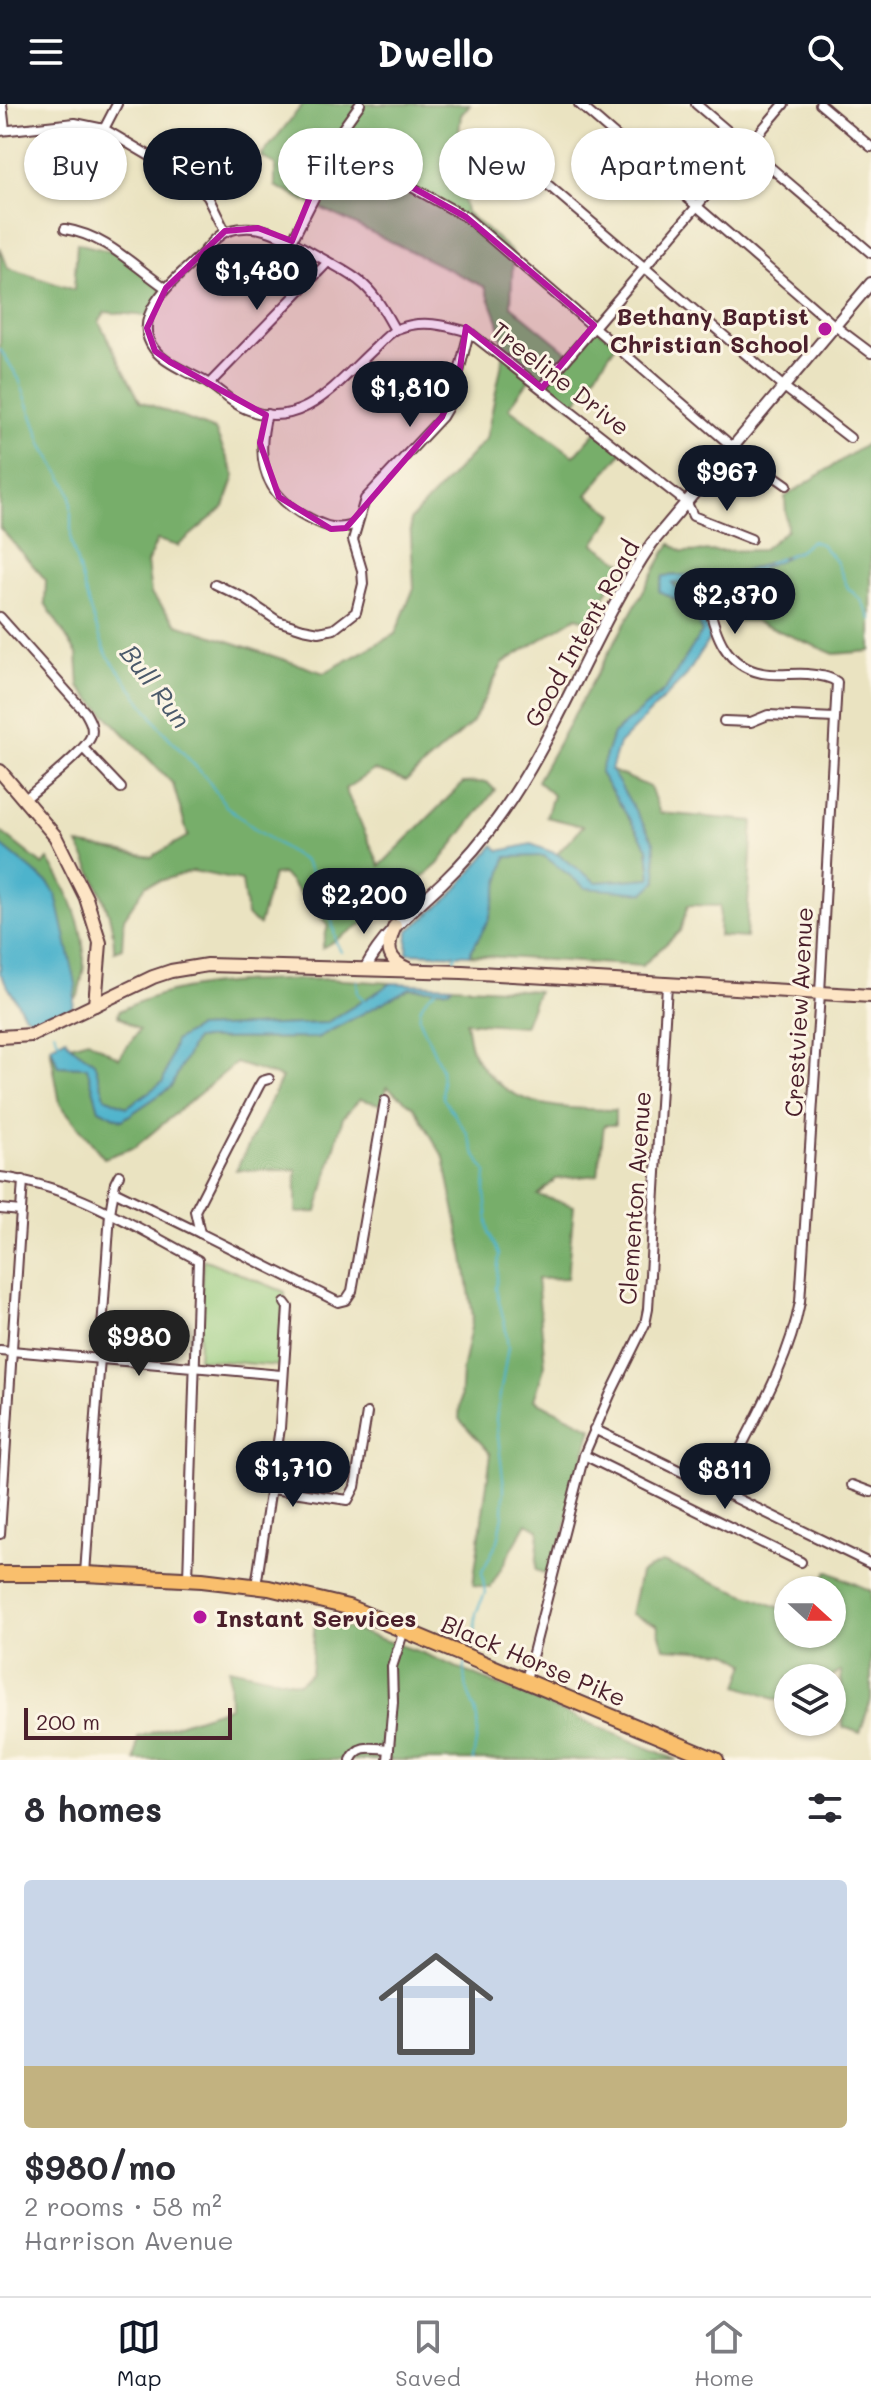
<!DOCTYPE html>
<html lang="en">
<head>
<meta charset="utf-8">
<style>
	:root { --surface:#fff; --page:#f7f7f7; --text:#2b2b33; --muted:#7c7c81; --line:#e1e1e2; --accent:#111827 }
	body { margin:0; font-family:Mali,sans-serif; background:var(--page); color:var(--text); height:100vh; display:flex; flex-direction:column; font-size:30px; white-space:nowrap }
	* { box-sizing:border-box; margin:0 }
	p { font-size:26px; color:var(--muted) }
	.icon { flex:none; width:44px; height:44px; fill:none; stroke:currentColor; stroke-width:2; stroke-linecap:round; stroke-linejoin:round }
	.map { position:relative; height:1656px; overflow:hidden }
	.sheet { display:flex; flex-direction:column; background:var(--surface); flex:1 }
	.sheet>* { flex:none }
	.guide { position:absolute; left:24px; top:24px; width:824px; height:72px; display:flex; gap:16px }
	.needle { width:52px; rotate:111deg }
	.controls { position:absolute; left:774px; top:1472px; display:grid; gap:16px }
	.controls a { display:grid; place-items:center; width:72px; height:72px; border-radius:50%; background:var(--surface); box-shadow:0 2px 6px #0004; font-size:40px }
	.scale { position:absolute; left:24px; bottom:20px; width:208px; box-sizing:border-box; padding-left:8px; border:4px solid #4a1f2b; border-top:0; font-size:22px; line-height:28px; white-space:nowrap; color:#4a1f2b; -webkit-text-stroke:6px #fcf5e5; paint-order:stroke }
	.price { position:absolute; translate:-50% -68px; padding:0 18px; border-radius:28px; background:var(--accent); color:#fff; font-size:26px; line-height:52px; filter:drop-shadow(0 2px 4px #0008) }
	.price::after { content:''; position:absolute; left:50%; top:48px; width:24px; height:18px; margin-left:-12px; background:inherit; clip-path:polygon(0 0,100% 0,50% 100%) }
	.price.current { background:#222; color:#fff }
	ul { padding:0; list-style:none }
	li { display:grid; align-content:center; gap:16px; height:424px; padding:0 24px }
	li+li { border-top:2px solid var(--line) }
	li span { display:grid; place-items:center; height:248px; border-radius:8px; color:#555 }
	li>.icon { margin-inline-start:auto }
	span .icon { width:144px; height:144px; fill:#fffc; stroke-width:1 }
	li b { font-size:34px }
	h2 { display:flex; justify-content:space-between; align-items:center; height:96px; padding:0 24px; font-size:34px }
	.pill { padding:0 28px; border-radius:36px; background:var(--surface); box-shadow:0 2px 6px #0004; font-size:28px; line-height:72px }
	.pill.current { background:var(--accent); color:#fff }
	header { display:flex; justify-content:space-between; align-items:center; height:104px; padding:0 24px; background:var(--accent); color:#fff; font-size:36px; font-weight:700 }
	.dock { display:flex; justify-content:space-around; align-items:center; height:112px; border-top:2px solid var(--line); background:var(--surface); font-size:22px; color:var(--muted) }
	.dock a { display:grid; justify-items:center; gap:4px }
	.dock .current { color:var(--accent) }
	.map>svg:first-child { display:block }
</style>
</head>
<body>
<header><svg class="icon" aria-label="menu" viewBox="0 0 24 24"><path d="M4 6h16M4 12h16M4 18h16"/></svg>Dwello<svg class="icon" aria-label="search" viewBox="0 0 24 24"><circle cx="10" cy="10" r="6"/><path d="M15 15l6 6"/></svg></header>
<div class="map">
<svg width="871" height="1656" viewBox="0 0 871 1656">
	<rect width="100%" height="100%" fill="#fcf5e5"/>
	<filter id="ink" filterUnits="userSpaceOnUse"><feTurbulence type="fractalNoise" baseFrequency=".0125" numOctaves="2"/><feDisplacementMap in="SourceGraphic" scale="16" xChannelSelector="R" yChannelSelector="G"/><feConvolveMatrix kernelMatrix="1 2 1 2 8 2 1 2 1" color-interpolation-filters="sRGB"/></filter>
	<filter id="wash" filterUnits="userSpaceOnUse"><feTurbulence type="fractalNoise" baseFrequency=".006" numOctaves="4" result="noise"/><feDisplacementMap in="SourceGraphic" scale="32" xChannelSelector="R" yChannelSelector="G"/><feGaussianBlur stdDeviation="1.8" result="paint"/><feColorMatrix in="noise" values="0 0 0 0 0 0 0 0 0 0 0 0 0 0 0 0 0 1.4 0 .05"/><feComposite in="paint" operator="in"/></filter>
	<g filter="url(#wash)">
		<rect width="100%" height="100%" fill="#eae3c1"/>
		<path fill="#94ca7b" stroke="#6f7453" stroke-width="2" d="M 203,1155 L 285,1188 L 279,1262 L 198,1255 Z"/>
		<g fill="#77ae6b" stroke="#60664b" stroke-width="2">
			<path d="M 303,0 L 470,0 L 461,11 L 456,54 L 466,108 L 513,149 L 511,202 L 571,251 L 597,223 L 617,239 L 572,304 L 532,272 L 509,304 L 574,352 L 598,325 L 623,347 L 587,391 L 614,410 L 594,440 L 623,459 L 590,518 L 577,513 L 503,559 L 472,619 L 406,677 L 374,666 L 345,685 L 380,762 L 463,679 L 487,678 L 495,686 L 438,760 L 385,807 L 322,844 L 328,821 L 283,770 L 273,771 L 259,821 L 247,812 L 242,777 L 193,767 L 146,781 L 124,814 L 122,844 L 114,847 C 115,809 94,774 78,740 L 151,753 L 188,732 L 173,680 L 79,583 L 77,550 L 45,499 L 46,476 L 0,424 L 0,143 L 8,164 L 74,186 L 77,139 L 128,152 L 163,183 L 147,212 L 105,208 L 99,218 L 140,297 L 215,326 L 235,372 L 224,403 L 178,442 L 157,436 L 147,459 L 151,490 L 177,520 L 324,569 L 395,530 L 414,484 L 410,416 L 486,335 L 504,249 L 498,217 L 485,183 L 275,82 L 275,60 L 261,53 Z"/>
			<path d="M 871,337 L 871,547 L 834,550 L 755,517 L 705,516 L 671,478 L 720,483 L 785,452 L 740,469 L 663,472 L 660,487 L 693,505 L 702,528 L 665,586 L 613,630 L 600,669 L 648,744 L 651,774 L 596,778 L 557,750 L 583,722 L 546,713 L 553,691 L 537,677 L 665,448 L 671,440 L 683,448 L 762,446 L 787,426 L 785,393 Z"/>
			<path d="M 610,666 L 650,683 L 660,709 L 753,717 L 746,834 L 719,832 L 720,802 L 688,801 L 680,827 L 642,862 L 469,851 L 489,815 L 505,753 L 544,751 L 586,784 L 657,778 L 654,738 Z"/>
			<path d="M 0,727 L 43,761 L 48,755 C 68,784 86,825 84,861 C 83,872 80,882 78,892 L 73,895 L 49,780 L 0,743 Z"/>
			<path d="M 328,875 L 392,879 L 326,919 L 197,924 L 175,937 L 163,978 L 127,1003 L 105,993 L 94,958 L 70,941 L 88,936 L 119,954 L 139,926 L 118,912 L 119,907 C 182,874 259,877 328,875 Z"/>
			<path d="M 452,882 L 538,887 L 524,922 L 466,918 C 468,929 469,945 476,954 C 509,1006 560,1004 615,1006 L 615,1021 L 604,1021 L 598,1071 L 556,1075 L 538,1091 L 574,1102 L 567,1174 L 537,1175 L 545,1261 L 534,1296 L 592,1324 L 552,1472 L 536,1466 L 539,1426 L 527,1419 L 490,1484 L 473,1481 L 491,1350 L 459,1315 L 462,1267 L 473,1213 L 464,1153 L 444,1054 L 414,1003 L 387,983 L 383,1001 L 360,995 L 343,1013 L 317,1108 L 296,1109 L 296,1066 L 236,1066 L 282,974 L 236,959 L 135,1043 L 104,1054 L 60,1000 L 50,943 L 58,962 L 87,963 L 99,1005 L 122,1016 L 171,983 L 195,935 L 317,934 L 410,884 L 449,886 Z"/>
			<path d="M 663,1458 L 788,1507 L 788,1530 L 832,1530 L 832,1486 L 817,1486 L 827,1467 L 871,1487 L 871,1596 L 860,1629 L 843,1623 L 841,1567 L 829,1574 L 788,1574 L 786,1599 L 738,1582 L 746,1559 L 727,1548 L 664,1544 L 657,1521 L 631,1510 L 640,1469 Z"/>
			<path d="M 315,1513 L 420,1548 L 677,1656 L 135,1656 L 138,1633 L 230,1603 L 229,1564 L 299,1579 L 311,1569 Z"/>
		</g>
		<g fill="#4db3cc" stroke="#4c697c" stroke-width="2">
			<path d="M 799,447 L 720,483 L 672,479 L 705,516 L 709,535 L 687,571 L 619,640 L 611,666 L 654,738 L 657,777 L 644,789 L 586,784 L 544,752 L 506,753 L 489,815 L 469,851 L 407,849 L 408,827 L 450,793 L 494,741 L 500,747 L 531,740 L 557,750 L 596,778 L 651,774 L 648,744 L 600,669 L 613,630 L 665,586 L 702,528 L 693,505 L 659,487 L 663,472 L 740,469 Z"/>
			<path d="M 0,740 L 49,780 L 56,791 L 76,880 L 73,903 L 38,921 L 24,910 L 0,869 Z"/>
			<path d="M 392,879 L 452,882 L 449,886 L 410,884 L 317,934 L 195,935 L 171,983 L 122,1016 L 99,1005 L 87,963 L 58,962 L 51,942 L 66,934 L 70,941 L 94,958 L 105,993 L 127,1003 L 163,978 L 175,937 L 197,924 L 326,919 Z"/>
		</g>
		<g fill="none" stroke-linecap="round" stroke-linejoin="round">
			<g stroke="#4db3cc" stroke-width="2">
				<path d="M 0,245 L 19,275 L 43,342 L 68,383 L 71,392 L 71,437 L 91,509 L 106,549 L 162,626 L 207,675 L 226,702 L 258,727 L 304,757 L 327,790 L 336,838 L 341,848"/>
				<path d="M 787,452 L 799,447 L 811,437 L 821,440 L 836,457 L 848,484 L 861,496 L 871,515"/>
				<path d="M 768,459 L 780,454"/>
				<path d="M 744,472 L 760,465"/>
				<path d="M 687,497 L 697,502 L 701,511"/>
				<path d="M 452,861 L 457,849"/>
				<path d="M 357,876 L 358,890 L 364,896"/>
				<path d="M 436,886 C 425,895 418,901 420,916 L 441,964 L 443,994 L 467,1029 L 475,1050 L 486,1068 L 485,1089 L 489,1128 L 499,1150 L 496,1185 L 505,1221 L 508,1243 L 496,1315 L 504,1383 L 503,1412 L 498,1437 L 482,1468 L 485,1489 L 476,1509 L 475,1532 L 470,1549"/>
				<path d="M 54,928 L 60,940"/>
				<path d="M 466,1559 C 460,1576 471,1593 476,1610 C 480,1625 475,1641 473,1656"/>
			</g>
		</g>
	</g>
	<g filter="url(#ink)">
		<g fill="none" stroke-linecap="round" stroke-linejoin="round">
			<g stroke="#623c42" stroke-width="12">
				<g id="minor">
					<path d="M 2,0 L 5,26"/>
					<path d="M 579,0 L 835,222 L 871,249"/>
					<path d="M 696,0 L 871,149"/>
					<path d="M 820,0 L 871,43"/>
					<path d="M 104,25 L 117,0"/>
					<path d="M 0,27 L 75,19 L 104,25 L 194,78 L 208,93 L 225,127"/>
					<path d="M 332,39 L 466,113 L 734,344 L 787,381"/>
					<path d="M 519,56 L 784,283 L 850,334"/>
					<path d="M 65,125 C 107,132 132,161 166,184"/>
					<path d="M 292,137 L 316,90 L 325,49 L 360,0"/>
					<path d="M 395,226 C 386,210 377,193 364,181 C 352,170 337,163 323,155 C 293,139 264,115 228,127 C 218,130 208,143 201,151 C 178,172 128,211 154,245 C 167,262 194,270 211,281 C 223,289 232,299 246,305 C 301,329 339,277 374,245 C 381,238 389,229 397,225 C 422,215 444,221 469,228 L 687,399 L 693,412 L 751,435"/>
					<path d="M 209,280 L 328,158"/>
					<path d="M 542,284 L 784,0"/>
					<path d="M 267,310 C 255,356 264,392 309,414 C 326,423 337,427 356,420"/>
					<path d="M 215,480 L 242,493 L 278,517 L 303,525 L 319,528 L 334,525 L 356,508 L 363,480 L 362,466 L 353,436 L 365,395 L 442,313 L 452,296 L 469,228"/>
					<path d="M 708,498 C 715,529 725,562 762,569 C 776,572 792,569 807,570 C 817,571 829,572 837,578 L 820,889 L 800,1198 C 788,1264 748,1326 719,1387"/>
					<path d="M 0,513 L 85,608 C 89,615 94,623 91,632 C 86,647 39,683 25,695"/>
					<path d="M 724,617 L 751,618 L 768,611 L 835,614"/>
					<path d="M 83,644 L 121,684"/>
					<path d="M 269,975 L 262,977 L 259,982 L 195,1107 L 200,1129 L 338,1198 L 346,1196 L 352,1187 L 385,997"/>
					<path d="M 0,1073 C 72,1081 135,1123 198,1156 L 188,1475"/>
					<path d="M 114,1087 L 200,1129"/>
					<path d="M 0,1105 L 21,1107"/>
					<path d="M 0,1246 L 281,1271"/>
					<path d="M 594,1325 L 871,1460"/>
					<path d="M 584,1351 L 801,1458"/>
					<path d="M 852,1381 L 871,1388"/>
					<path d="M 272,1385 L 348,1396 L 355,1383 L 367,1309"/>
					<path d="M 0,1430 L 23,1076"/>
					<path d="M 85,1470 L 110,1109 L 115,1079 L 119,1071"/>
					<path d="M 256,1482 L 280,1324 L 288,1203 L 285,1199"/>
					<path d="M 526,1576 L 584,1351 L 610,1291 L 645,1220 L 648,1205 L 667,881"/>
					<path d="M 351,1656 C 358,1639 373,1644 389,1645"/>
					<path d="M 388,1656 L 393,1598 L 392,1563 L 404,1526"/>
				</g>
			</g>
			<g stroke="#623c42" stroke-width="14">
				<path id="tertiary" d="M 365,865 C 384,829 413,806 442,779 C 464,758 484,735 501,710 C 561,625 594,524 652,439 L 871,179"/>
			</g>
			<g stroke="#623c42" stroke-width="16">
				<g id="secondary">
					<path d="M 0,667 L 55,732 L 86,794 L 100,839 L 95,901"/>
					<path d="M 395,822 C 386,842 386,856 408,865"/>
					<path d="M 0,933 L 32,931 L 153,873 L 171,867 L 207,861 L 462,868 L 871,892"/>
				</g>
			</g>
			<g stroke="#623c42" stroke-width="18">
				<path id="primary" d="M 0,1470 L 85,1470 L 202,1476 L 269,1484 L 348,1503 L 716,1656"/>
			</g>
			<use href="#minor" stroke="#fff" stroke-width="8"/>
			<use href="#tertiary" stroke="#fff" stroke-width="10"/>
			<use href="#secondary" stroke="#fde5c5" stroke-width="12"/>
			<use href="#primary" stroke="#f9bf6d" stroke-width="14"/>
		</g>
	</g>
	<path fill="#b5179e" fill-opacity="0.2" stroke="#b5179e" stroke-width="6" stroke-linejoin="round" d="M 332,39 L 466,113 L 594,221 L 542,284 L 466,223 L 458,277 L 442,313 L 346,424 L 331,425 L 279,393 L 260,339 L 266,311 L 170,258 L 155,247 L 147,224 L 166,184 L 225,127 L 258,124 L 292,137 Z"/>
	<g fill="#b5179e" stroke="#fcf5e5" stroke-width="3">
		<circle cx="825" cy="225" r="8"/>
		<circle cx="200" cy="1513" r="8"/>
	</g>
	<g text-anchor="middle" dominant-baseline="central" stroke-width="6" stroke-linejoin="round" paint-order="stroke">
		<g font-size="24" font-weight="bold" fill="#4a1f2b" stroke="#fcf5e5" text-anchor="end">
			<text x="809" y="211">Bethany Baptist<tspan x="809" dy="28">Christian School</tspan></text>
			<text x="216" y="1513" text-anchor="start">Instant Services</text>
		</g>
		<g font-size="24" fill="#4a1f2b" stroke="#fcf5e5">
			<text transform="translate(561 274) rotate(38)">Treeline Drive</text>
			<text transform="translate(581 529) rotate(-61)">Good Intent Road</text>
			<text transform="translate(798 908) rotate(-87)">Crestview Avenue</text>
			<text transform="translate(634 1094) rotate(-86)">Clementon Avenue</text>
			<text transform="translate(534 1556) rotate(23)">Black Horse Pike</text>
		</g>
		<g font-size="26" font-style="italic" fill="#4b5a6b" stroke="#fcf5e5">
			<text transform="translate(156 582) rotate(53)">Bull Run</text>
		</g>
	</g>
</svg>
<div class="controls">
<a><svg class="needle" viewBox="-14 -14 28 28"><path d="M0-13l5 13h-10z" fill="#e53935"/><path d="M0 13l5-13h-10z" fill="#7c7c81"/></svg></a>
<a><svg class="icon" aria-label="layers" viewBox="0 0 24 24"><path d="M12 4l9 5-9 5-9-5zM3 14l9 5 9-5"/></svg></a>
</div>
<div class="scale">200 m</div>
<b class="price" style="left:257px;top:208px">$1,480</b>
<b class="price" style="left:410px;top:325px">$1,810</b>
<b class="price" style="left:727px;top:409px">$967</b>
<b class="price" style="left:735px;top:532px">$2,370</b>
<b class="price" style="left:364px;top:832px">$2,200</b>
<b class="price current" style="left:139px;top:1274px">$980</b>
<b class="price" style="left:293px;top:1405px">$1,710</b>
<b class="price" style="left:725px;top:1407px">$811</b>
<div class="guide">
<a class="pill">Buy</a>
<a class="pill current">Rent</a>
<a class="pill">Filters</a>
<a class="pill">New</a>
<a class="pill">Apartment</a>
</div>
</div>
<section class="sheet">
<h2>8 homes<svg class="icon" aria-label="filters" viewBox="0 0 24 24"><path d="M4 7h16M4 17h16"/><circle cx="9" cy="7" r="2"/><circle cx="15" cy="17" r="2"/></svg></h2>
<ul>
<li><span style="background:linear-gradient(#c9d6e8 75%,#c2b280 0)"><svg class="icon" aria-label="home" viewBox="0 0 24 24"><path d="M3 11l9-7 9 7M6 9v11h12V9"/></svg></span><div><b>$980/mo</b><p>2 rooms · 58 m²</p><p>Harrison Avenue</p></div></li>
</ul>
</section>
<nav class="dock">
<a class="current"><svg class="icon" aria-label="map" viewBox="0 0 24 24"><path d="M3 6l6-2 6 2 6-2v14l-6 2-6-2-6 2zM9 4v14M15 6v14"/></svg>Map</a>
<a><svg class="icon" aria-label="saved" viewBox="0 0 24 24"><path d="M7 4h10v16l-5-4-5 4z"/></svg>Saved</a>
<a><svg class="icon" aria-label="home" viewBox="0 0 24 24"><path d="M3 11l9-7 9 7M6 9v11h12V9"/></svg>Home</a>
</nav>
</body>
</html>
